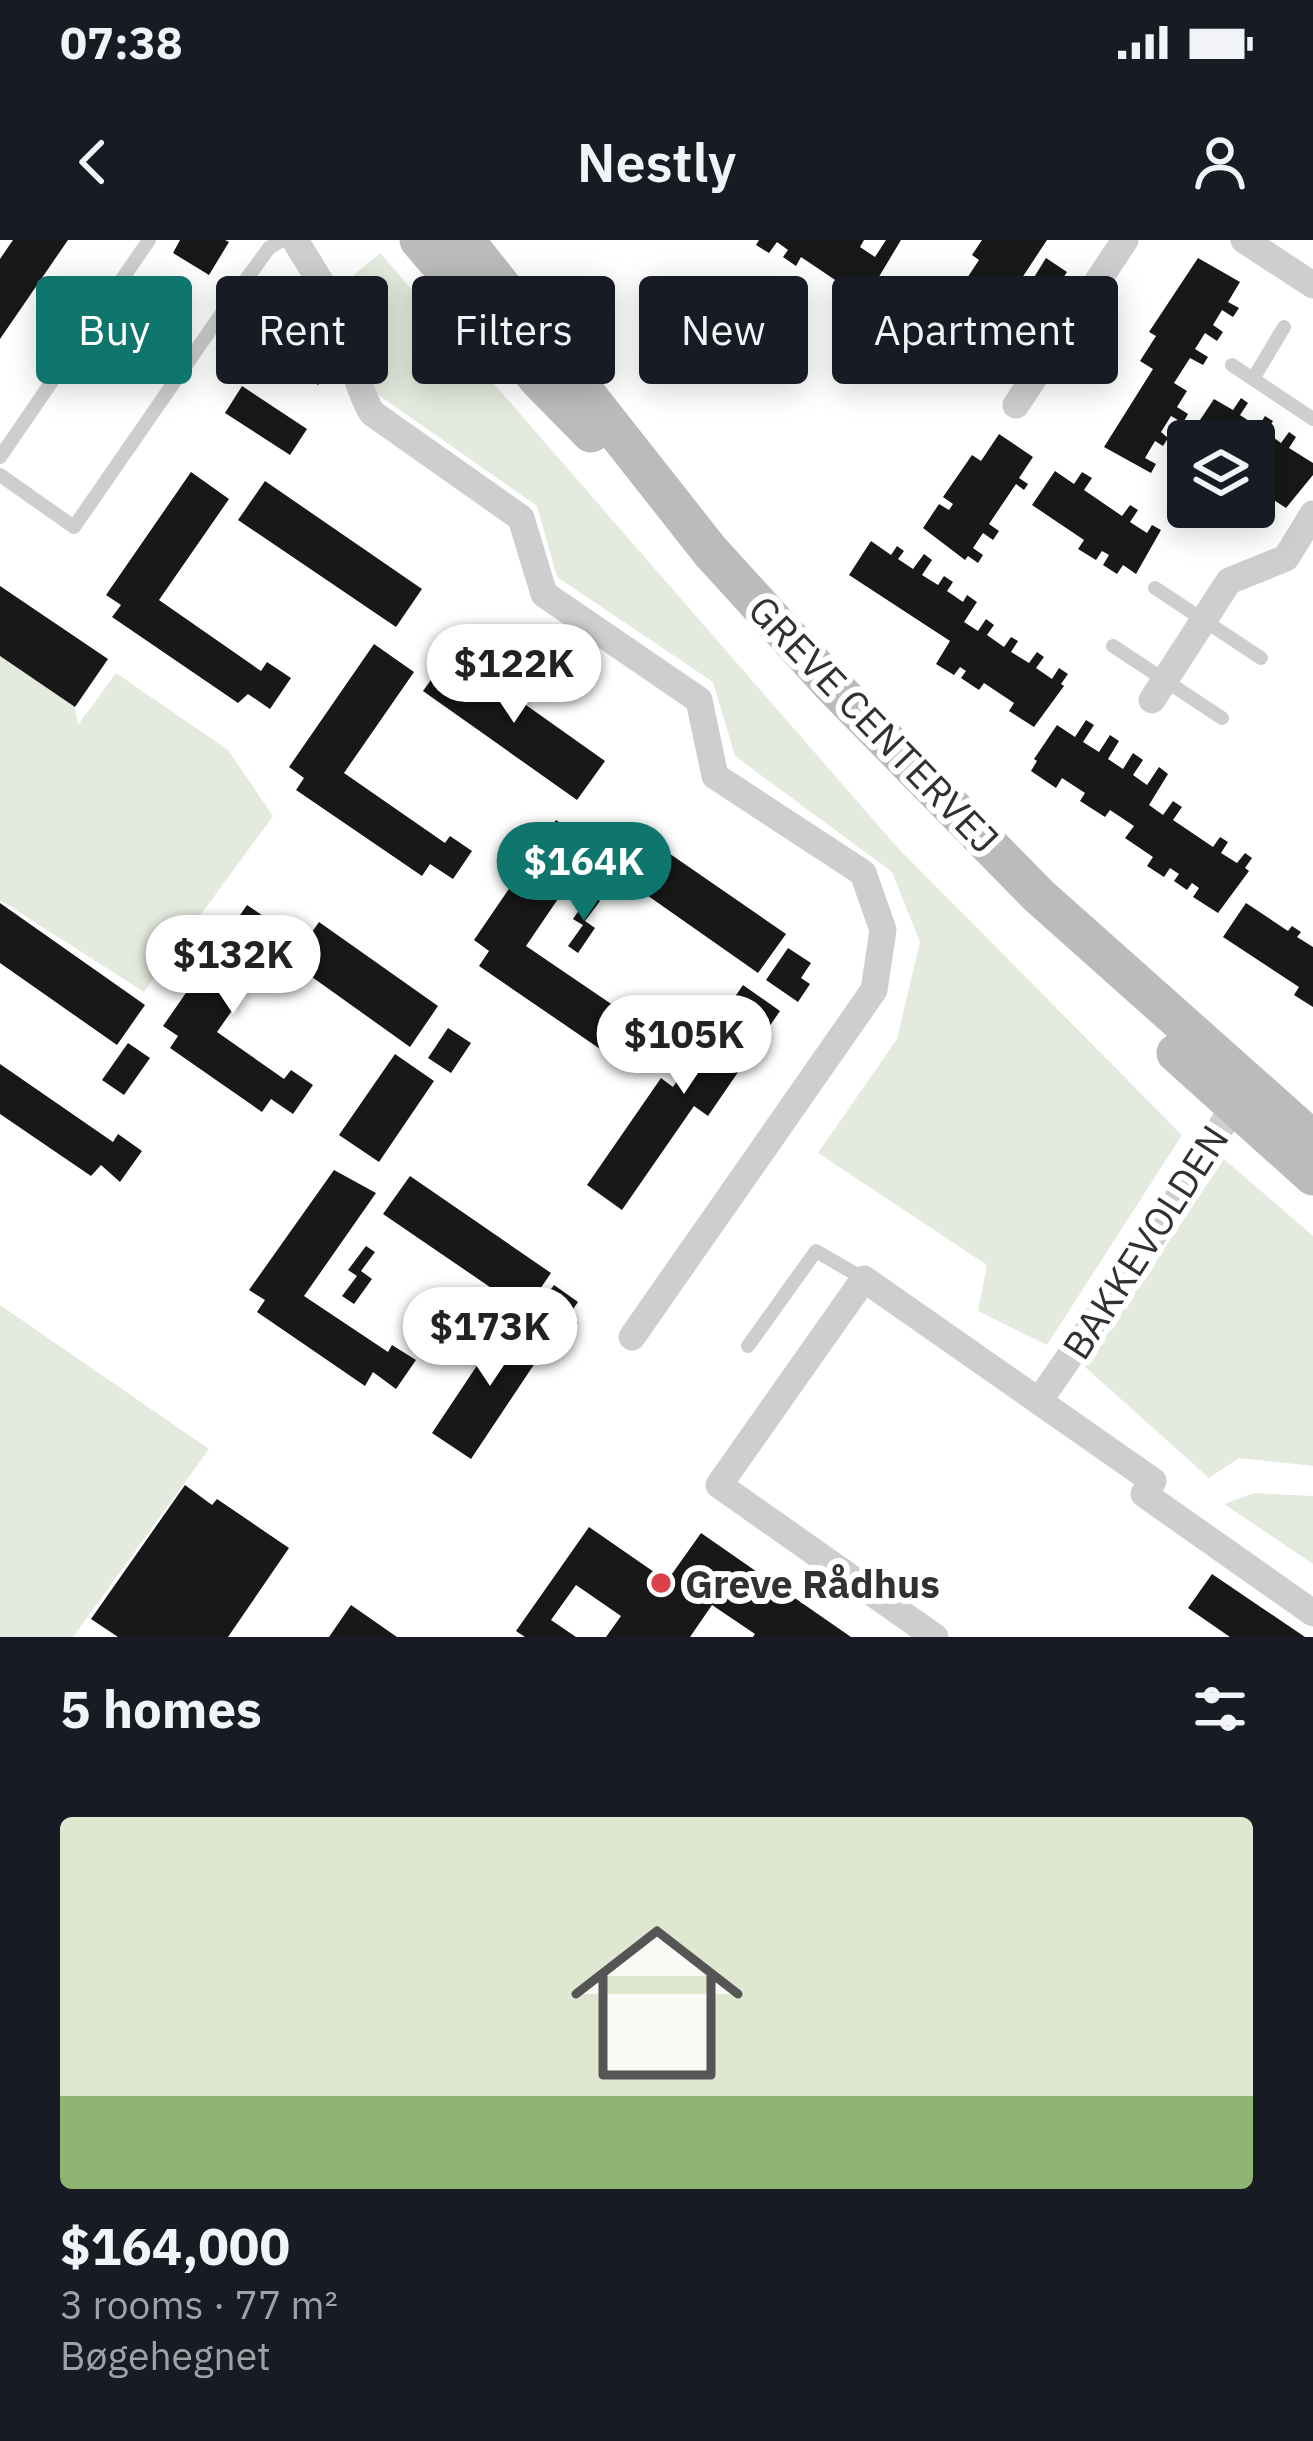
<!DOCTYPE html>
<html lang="en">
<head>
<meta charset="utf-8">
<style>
	:root { --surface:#171b24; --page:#20242c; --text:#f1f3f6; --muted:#9ea1a6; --accent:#0f766e }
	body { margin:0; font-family:"IBM Plex Sans",sans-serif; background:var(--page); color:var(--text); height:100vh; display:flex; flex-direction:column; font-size:45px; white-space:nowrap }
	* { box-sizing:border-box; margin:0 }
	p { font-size:39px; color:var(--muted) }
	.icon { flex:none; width:66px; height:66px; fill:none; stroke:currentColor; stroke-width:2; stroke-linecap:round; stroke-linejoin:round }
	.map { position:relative; height:1397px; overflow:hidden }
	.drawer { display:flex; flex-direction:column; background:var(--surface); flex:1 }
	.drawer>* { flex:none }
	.guide { position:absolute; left:36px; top:36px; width:1242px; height:108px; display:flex; gap:24px }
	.fabs { position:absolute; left:1167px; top:180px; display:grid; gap:24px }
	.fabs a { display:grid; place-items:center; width:108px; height:108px; border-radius:12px; background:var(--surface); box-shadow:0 6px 30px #0003; font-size:60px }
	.price { position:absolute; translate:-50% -102px; padding:0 27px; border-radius:42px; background:#fff; color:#222; font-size:39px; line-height:78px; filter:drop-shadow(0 3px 6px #0008) }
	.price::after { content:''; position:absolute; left:50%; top:72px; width:36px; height:27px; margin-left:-18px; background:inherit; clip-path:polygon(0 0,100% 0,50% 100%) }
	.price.active { background:var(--accent); color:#fff }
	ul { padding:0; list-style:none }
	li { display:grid; align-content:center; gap:24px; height:636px; padding:0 60px }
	li span { display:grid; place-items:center; height:372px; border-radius:12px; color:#555 }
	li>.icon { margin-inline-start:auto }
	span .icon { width:216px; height:216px; fill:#fffc; stroke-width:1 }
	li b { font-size:51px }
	h2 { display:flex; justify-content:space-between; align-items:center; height:144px; padding:0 60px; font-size:51px }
	.pill { padding:0 42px; border-radius:12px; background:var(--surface); box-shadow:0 6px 30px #0003; font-size:42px; line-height:108px }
	.pill.active { background:var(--accent); color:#fff }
	.status { display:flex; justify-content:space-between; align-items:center; height:84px; padding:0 60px; background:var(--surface); direction:ltr }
	.status svg { height:33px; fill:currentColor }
	header { display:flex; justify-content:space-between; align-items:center; height:156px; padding:0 60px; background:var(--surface); font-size:54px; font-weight:600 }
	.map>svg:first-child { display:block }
</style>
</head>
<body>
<div class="status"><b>07:38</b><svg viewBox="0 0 49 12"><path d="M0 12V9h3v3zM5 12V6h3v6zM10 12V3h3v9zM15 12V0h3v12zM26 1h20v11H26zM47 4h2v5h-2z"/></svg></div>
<header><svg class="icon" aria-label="back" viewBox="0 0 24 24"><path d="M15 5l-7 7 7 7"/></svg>Nestly<svg class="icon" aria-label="person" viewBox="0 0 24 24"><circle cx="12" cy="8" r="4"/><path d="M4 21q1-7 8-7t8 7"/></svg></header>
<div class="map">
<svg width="1313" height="1397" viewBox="0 0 1313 1397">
	<rect width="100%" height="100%" fill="#fff"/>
	<g fill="#e4eade">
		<path d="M 380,13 L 897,607 L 1182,895 L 1047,1105 L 978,1071 L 987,1025 L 818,913 L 897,799 L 920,702 L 892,632 L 735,516 L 713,442 L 557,337 L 537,266 L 377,154 L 342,45 Z"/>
		<path d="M 0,416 L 75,467 L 78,485 L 116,433 L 228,510 L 273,576 L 144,752 L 0,660 Z"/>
		<path d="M 1224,919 L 1313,996 L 1313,1226 L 1239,1218 L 1209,1238 L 1085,1127 Z"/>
		<path d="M 0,1065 L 209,1209 L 73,1397 L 0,1397 Z"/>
		<path d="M 1254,1253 L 1313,1256 L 1313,1324 L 1224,1264 Z"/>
	</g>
	<g fill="#181818">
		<path d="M 13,0 L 68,0 L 0,99 L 0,19 Z"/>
		<path d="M 180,0 L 225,0 L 229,2 L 209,35 L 173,13 Z"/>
		<path d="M 759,0 L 864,0 L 860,7 L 875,17 L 886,0 L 901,0 L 865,60 L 801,17 L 796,26 L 783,17 L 788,10 L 777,2 L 769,13 L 756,5 Z"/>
		<path d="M 982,0 L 1047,0 L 1006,62 L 1010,65 L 1014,59 L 1038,76 L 1024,96 L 996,77 L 974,110 L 979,113 L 985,103 L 1010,119 L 996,140 L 975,125 L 979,119 L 972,114 L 958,134 L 915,102 L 929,81 L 936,85 L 979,20 L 972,15 Z"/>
		<path d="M 1046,18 L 1067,32 L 1054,52 L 1033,39 Z"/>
		<path d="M 1198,18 L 1240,42 L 1228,62 L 1239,68 L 1233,77 L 1222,70 L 1213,85 L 1223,92 L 1217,101 L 1205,93 L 1195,109 L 1208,117 L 1203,125 L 1190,118 L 1174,143 L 1187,151 L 1177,167 L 1188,174 L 1183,183 L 1171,176 L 1161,192 L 1168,198 L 1163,206 L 1155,201 L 1145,218 L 1156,224 L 1151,233 L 1104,207 L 1153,129 L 1140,121 L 1156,96 L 1149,92 Z"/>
		<path d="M 141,89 L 168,107 L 149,137 L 122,120 Z"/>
		<path d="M 281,92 L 331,127 L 318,145 L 268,110 Z"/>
		<path d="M 242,146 L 307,189 L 290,215 L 225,173 Z"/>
		<path d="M 1241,158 L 1248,163 L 1240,175 L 1258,187 L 1265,176 L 1273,181 L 1266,192 L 1281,203 L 1289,192 L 1296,197 L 1289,208 L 1313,223 L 1313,235 L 1286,268 L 1254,247 L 1254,201 L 1193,201 L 1196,196 L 1192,192 L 1214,159 L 1233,170 Z"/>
		<path d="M 999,194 L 1033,217 L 1019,238 L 1028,244 L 1024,250 L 1016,244 L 989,284 L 999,291 L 993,300 L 983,293 L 973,308 L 983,315 L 978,323 L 968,316 L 965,320 L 923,288 L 939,264 L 949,270 L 953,264 L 943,257 L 972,215 L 981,221 Z"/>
		<path d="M 1055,231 L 1074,244 L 1082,232 L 1092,238 L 1084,250 L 1122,276 L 1130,265 L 1138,270 L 1130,282 L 1147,293 L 1152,285 L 1161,290 L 1136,334 L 1123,325 L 1117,334 L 1103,325 L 1109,315 L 1102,311 L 1096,320 L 1078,309 L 1084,300 L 1032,265 Z"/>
		<path d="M 191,232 L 229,259 L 159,360 L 261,431 L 267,422 L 291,438 L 270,469 L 248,454 L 238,463 L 112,377 L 121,365 L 106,355 Z"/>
		<path d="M 265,241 L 422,349 L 396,387 L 238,280 Z"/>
		<path d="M 871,301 L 891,315 L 897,306 L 904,311 L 898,319 L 913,329 L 924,314 L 932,320 L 922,335 L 938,345 L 944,336 L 953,342 L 947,351 L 963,362 L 967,355 L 977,362 L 964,382 L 978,391 L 986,379 L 994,385 L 987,395 L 1004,407 L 1011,397 L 1018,401 L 1011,412 L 1029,423 L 1037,412 L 1044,417 L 1036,428 L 1052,439 L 1059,428 L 1068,434 L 1061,444 L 1064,446 L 1034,487 L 1009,471 L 1014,463 L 984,443 L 979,450 L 961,438 L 966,431 L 960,427 L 954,435 L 936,424 L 950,401 L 849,335 Z"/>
		<path d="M 0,346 L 108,419 L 75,467 L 0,416 Z"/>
		<path d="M 374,404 L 414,432 L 344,533 L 445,603 L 450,596 L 472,611 L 453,639 L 430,624 L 422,636 L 296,550 L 304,538 L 289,527 Z"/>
		<path d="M 451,412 L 605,521 L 577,560 L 423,451 Z"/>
		<path d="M 1086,480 L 1094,485 L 1083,502 L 1099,512 L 1110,495 L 1119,501 L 1108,519 L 1123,529 L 1133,513 L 1143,520 L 1133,535 L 1147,545 L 1159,527 L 1168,534 L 1149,565 L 1163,575 L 1173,561 L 1182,567 L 1173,580 L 1213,607 L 1220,597 L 1228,602 L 1221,613 L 1237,623 L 1245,613 L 1252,618 L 1245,628 L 1249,631 L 1218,673 L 1193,657 L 1199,648 L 1192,643 L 1187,650 L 1174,641 L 1179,634 L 1170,628 L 1164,637 L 1147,626 L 1153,617 L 1125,598 L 1134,586 L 1110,570 L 1105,577 L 1080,561 L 1085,553 L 1062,538 L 1056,548 L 1031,531 L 1037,521 L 1034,519 L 1057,485 L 1075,497 Z"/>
		<path d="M 556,580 L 594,606 L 526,706 L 626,774 L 631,767 L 658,785 L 637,816 L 611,799 L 603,811 L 479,726 L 489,711 L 474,700 Z"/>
		<path d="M 631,587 L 786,694 L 758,733 L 604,625 Z"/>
		<path d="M 590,654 L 600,661 L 585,681 L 595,688 L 578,713 L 568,706 L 583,685 L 573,679 Z"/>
		<path d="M 0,663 L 145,765 L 117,805 L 0,723 Z"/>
		<path d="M 1246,663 L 1288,691 L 1292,686 L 1301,692 L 1297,697 L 1313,707 L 1313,767 L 1294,755 L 1299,747 L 1223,697 Z"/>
		<path d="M 247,665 L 287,692 L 217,792 L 284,839 L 291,830 L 313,845 L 293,874 L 271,859 L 262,872 L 170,808 L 178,796 L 163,786 Z"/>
		<path d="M 319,682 L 438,766 L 410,807 L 291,722 Z"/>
		<path d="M 788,708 L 811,723 L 801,738 L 810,744 L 798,762 L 766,740 Z"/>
		<path d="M 743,745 L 780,771 L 708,876 L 694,866 L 622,970 L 587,945 L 661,838 L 673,847 Z"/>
		<path d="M 448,788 L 471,803 L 451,833 L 428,818 Z"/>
		<path d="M 128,803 L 150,818 L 124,855 L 102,840 Z"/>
		<path d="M 395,814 L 434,841 L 379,922 L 339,895 Z"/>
		<path d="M 0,824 L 113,902 L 118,894 L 142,911 L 120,942 L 101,925 L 91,936 L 0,874 Z"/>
		<path d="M 334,930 L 376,953 L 304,1056 L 388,1112 L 392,1105 L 416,1120 L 396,1149 L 373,1132 L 365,1146 L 257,1072 L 265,1060 L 249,1050 Z"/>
		<path d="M 410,936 L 551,1033 L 525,1071 L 383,974 Z"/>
		<path d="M 366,1006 L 375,1012 L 361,1031 L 372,1039 L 354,1064 L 342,1056 L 357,1036 L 348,1030 Z"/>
		<path d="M 554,1045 L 578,1062 L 568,1076 L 578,1083 L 565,1101 L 531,1077 Z"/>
		<path d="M 508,1079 L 547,1105 L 471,1219 L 432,1193 Z"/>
		<path d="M 185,1245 L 212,1265 L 217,1259 L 289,1308 L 228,1397 L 118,1397 L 91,1379 Z"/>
		<path d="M 589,1287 L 667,1341 L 701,1293 L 851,1397 L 753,1397 L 755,1394 L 712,1365 L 690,1397 L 606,1397 L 621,1376 L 576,1345 L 551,1380 L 576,1397 L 525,1397 L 516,1391 Z"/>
		<path d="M 1212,1334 L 1305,1397 L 1230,1397 L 1188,1368 Z"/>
		<path d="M 351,1365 L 397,1397 L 329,1397 Z"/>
	</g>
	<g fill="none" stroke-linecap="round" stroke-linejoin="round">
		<g stroke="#cecece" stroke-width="14">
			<path d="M 1232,125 L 1313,179"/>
			<path d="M 1253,139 L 1284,87"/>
			<path d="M 0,217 L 149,0"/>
			<path d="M 0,235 L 74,287 L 231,60 L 269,8 L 282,0"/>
			<path d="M 1155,348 L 1261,418"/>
			<path d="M 1113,406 L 1222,478"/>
			<path d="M 748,1106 L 816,1011 L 864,1039"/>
		</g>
		<g stroke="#cecece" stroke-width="27">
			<path d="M 295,0 C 311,27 329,53 341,83 C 353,113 355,144 372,173 L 521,278 L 544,354 L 699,460 L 715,536 L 863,633 L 883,690 L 874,750 L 632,1097"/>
			<path d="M 1244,0 L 1313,45"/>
			<path d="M 1016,165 L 1125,0"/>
			<path d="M 1152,460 L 1229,341 L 1286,318 L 1313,274"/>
			<path d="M 1039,1161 L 1168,974 L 1241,854"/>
			<path d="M 935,1397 L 719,1245 L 864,1039 L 1153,1241 L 1144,1254 L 1313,1373"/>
		</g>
		<g stroke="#bbb" stroke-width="39">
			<path d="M 419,0 L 539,140 L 591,193"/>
			<path d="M 465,0 L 710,311 L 833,446 L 1039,656 L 1313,900"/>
			<path d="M 1176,813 L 1313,936"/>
		</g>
	</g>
	<circle fill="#dc404b" stroke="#fff" stroke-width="4.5" cx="661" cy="1343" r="12"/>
	<g text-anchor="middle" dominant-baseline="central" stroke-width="12" stroke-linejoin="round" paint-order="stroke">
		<g font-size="39" fill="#313131" stroke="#fff">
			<text transform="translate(874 484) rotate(46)">GREVE CENTERVEJ</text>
			<text transform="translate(1145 1002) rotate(-57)">BAKKEVOLDEN</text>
		</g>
		<g font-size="39" font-weight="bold" fill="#313131" stroke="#fff" text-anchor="start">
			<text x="685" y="1343">Greve Rådhus</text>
		</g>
	</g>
</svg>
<div class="fabs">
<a><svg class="icon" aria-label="layers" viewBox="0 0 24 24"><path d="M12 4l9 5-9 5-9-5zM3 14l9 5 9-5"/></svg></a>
</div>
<b class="price" style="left:514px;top:486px">$122K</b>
<b class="price active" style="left:584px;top:684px">$164K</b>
<b class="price" style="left:233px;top:777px">$132K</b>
<b class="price" style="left:684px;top:857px">$105K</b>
<b class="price" style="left:490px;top:1149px">$173K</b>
<div class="guide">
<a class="pill active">Buy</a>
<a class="pill">Rent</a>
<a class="pill">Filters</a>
<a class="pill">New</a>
<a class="pill">Apartment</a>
</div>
</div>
<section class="drawer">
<h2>5 homes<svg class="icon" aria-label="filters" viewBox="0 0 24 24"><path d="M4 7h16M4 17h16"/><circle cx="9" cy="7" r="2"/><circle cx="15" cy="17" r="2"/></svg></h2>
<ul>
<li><span style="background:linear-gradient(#dfe7d0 75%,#8fb573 0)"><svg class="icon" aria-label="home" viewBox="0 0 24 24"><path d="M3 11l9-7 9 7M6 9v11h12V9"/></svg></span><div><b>$164,000</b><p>3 rooms · 77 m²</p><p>Bøgehegnet</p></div></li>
</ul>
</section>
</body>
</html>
